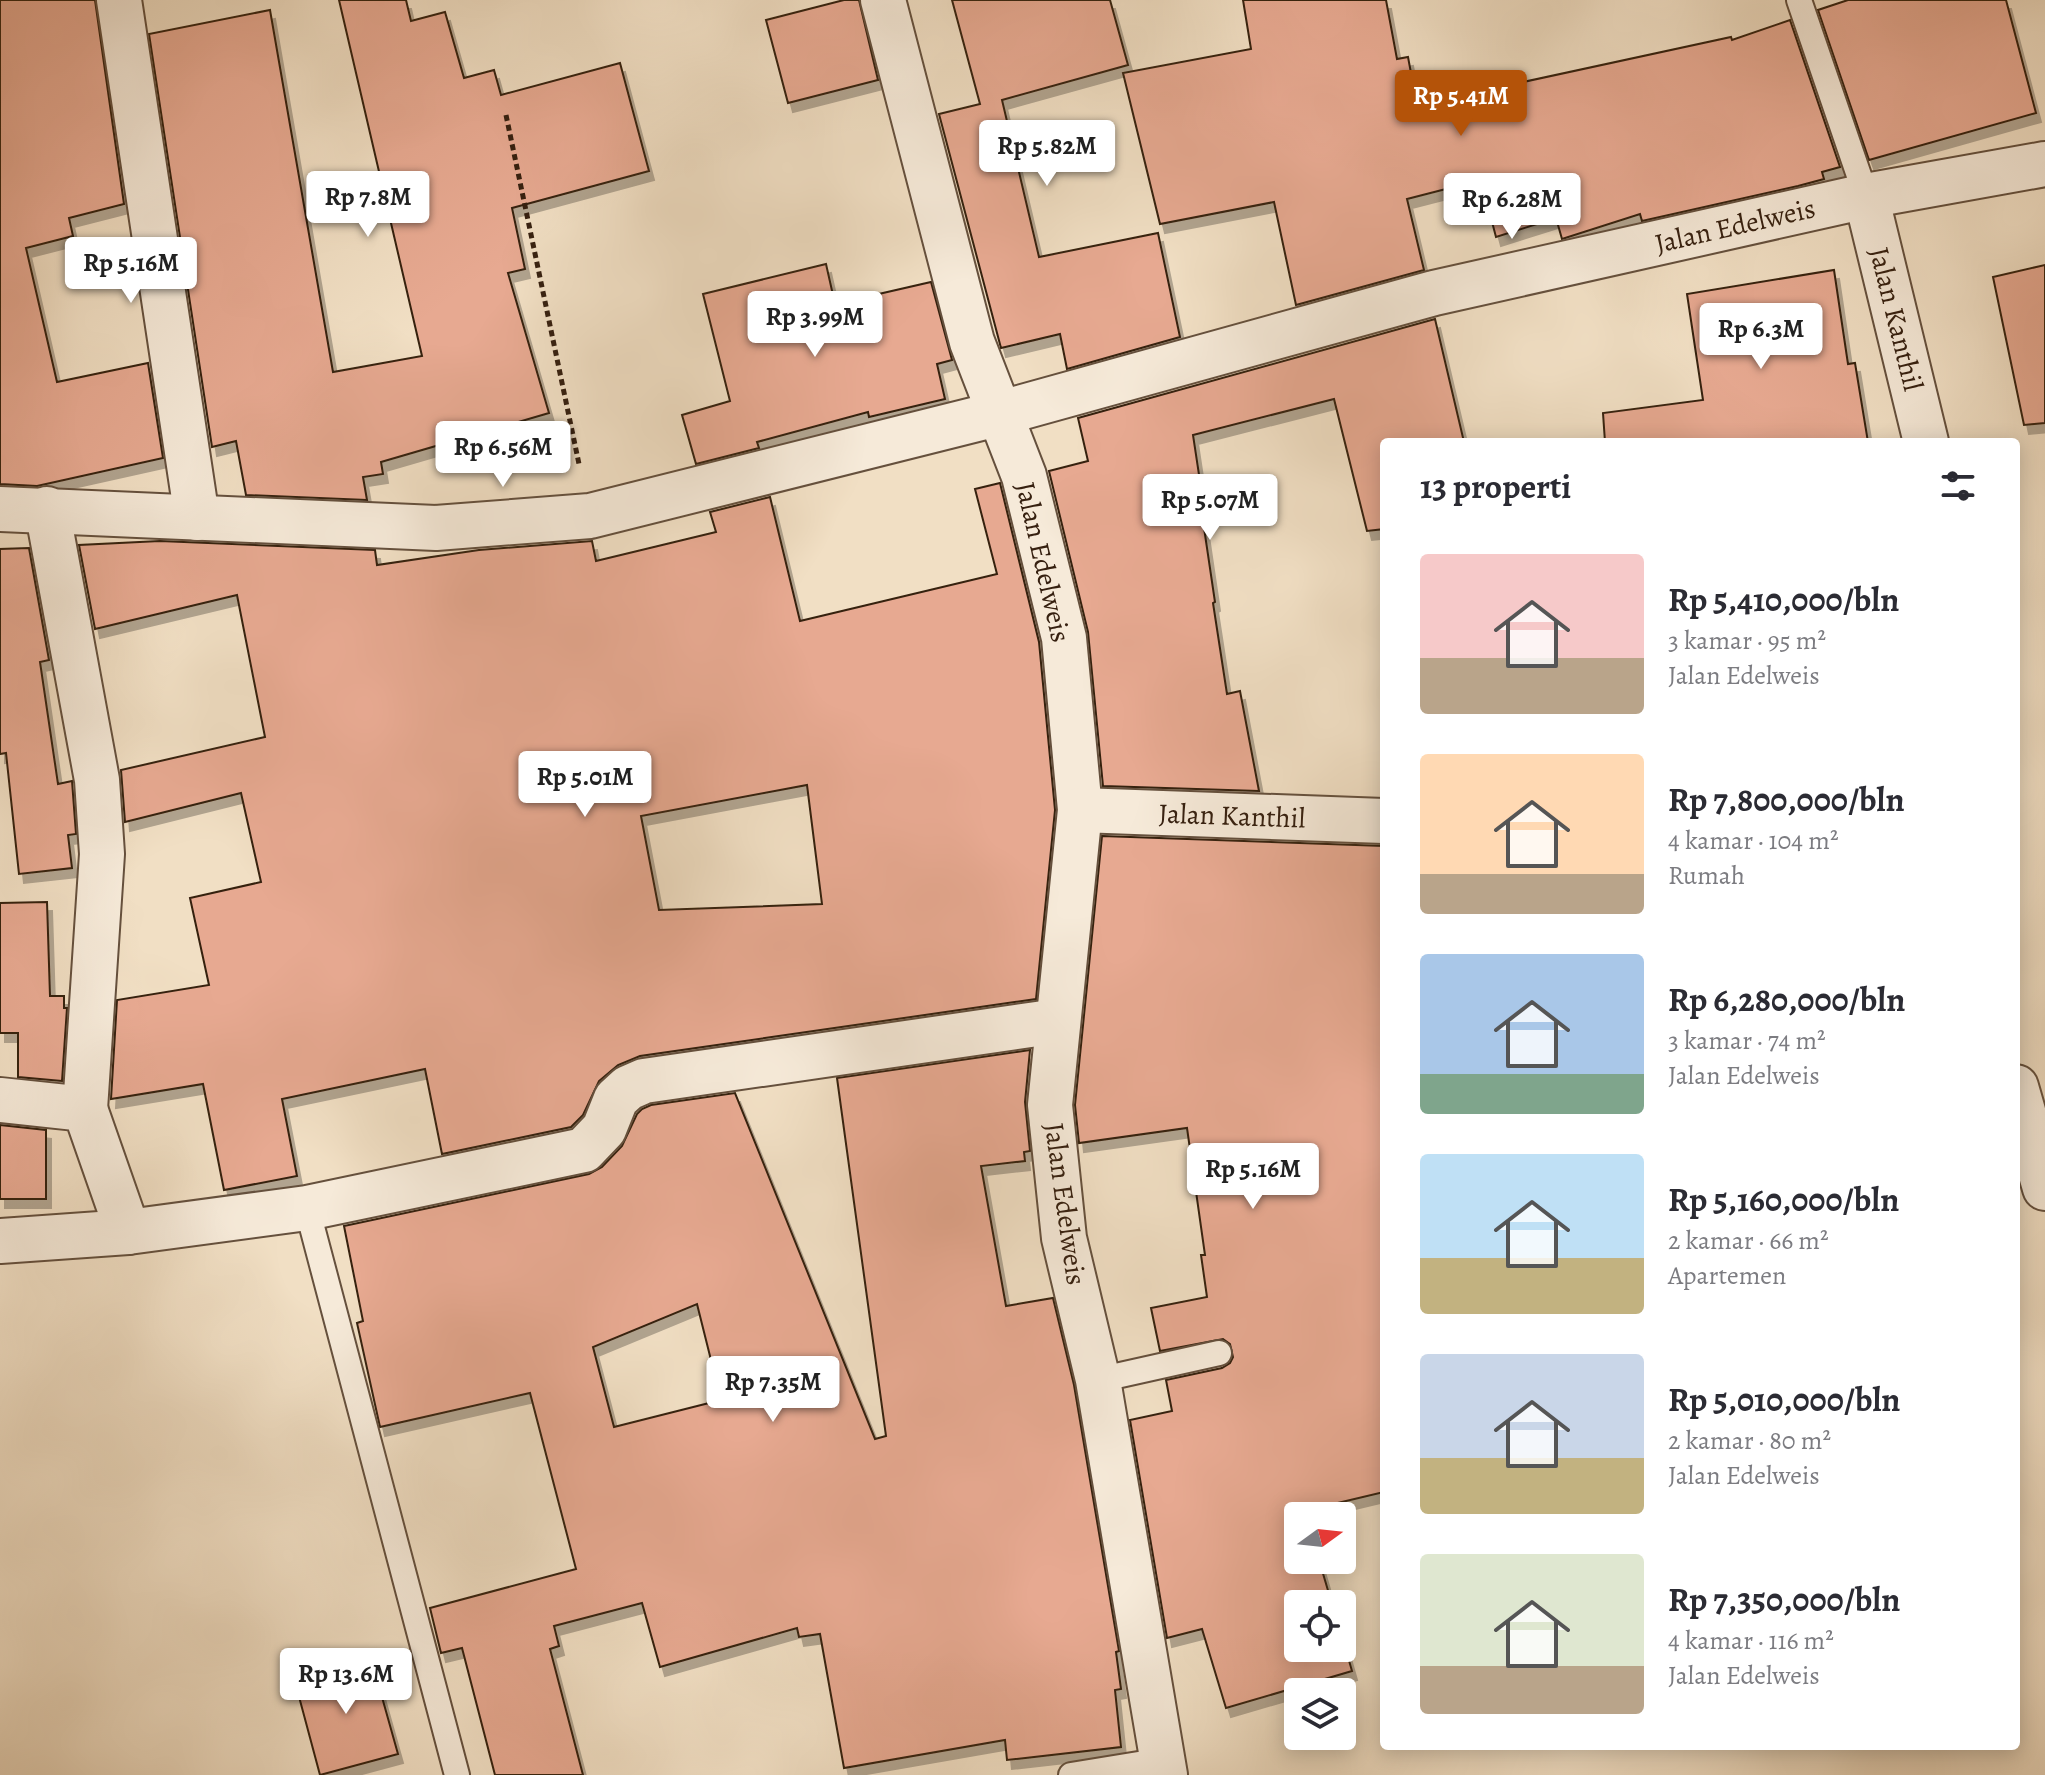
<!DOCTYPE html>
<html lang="id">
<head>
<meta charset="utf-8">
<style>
	:root { --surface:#fff; --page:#f7f7f7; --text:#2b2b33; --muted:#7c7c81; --accent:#b45309 }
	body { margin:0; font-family:Alegreya,serif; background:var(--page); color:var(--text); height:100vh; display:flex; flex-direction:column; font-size:30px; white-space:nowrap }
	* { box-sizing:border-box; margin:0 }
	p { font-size:26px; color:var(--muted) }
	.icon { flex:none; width:44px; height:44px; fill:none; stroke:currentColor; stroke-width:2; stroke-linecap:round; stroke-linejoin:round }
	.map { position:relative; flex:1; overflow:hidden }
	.drawer { position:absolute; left:1380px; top:438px; width:640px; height:1312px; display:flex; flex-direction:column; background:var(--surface); border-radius:8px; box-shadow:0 4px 20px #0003 }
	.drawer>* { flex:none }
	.needle { width:52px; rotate:75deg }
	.tools { position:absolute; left:1284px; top:1502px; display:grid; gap:16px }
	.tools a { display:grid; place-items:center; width:72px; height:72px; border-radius:8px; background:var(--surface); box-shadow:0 4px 20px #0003; font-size:40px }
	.price { position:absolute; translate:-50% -68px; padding:0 18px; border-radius:8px; background:#fff; color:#222; font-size:26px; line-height:52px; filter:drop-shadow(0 2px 4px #0008) }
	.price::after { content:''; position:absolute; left:50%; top:48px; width:24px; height:18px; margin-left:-12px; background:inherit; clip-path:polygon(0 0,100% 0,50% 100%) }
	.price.selected { background:var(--accent); color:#fff }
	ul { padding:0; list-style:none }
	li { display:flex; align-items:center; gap:24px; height:200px; padding:0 40px }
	li span { display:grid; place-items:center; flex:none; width:224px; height:160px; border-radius:8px; color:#555 }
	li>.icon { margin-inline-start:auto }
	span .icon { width:96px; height:96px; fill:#fffc; stroke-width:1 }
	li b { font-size:34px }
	h2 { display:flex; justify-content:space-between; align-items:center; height:96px; padding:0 40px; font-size:34px }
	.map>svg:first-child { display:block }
</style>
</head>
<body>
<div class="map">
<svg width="2045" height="1775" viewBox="0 0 2045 1775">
	<defs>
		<filter id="shadow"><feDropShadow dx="5" dy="9" stdDeviation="0" flood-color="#0004"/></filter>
	</defs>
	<rect width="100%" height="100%" fill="#f1dfc4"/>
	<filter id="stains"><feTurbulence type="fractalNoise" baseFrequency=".0025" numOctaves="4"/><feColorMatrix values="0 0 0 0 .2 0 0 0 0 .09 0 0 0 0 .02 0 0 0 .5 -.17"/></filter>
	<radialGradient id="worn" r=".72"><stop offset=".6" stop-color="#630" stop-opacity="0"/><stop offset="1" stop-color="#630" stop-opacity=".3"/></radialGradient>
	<g fill="#e7a991" stroke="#362010" stroke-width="2" fill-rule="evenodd" filter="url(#shadow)">
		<path d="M 0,0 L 95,0 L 124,204 L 69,218 L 73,236 L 26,248 L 57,382 L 148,363 L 163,458 L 37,486 L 0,484 Z"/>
		<path d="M 339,0 L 406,0 L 411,21 L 445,12 L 464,78 L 494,70 L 501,95 L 620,63 L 649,171 L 512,208 L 525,269 L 508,273 L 549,413 L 381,462 L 383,474 L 363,477 L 367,500 L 246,495 L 236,441 L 212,447 L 149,34 L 270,10 L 333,372 L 422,356 Z"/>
		<path d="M 844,0 L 859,0 L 878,80 L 788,103 L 766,20 Z"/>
		<path d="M 952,0 L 1110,0 L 1128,65 L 1002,100 L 1039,257 L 1158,233 L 1180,337 L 1067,369 L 1060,334 L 1001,348 L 939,114 L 980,104 Z"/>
		<path d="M 1243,0 L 1386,0 L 1397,59 L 1408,57 L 1417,105 L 1731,37 L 1732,40 L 1790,20 L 1840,167 L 1822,172 L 1824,179 L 1798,186 L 1642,221 L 1640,214 L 1562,239 L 1556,218 L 1496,237 L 1481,180 L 1407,199 L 1424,270 L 1296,305 L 1274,202 L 1160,224 L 1123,73 L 1251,49 Z"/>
		<path d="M 1848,0 L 2006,0 L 2036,113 L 1869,160 L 1818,10 Z"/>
		<path d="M 826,264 L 835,304 L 931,282 L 952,360 L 937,364 L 945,399 L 869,417 L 868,412 L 757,442 L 759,448 L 696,464 L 682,415 L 730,401 L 703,294 Z"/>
		<path d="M 2045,265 L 2045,423 L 2024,425 L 1993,277 Z"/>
		<path d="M 1834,270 L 1848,364 L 1855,363 L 1868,442 L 1605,442 L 1603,413 L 1703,400 L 1687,294 Z"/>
		<path d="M 1435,319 L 1464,442 L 1384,442 L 1384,529 L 1367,531 L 1334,399 L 1193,435 L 1206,521 L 1203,521 L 1215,602 L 1213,603 L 1227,694 L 1240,691 L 1259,791 L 1103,786 L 1088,632 L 1049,471 L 1088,461 L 1078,418 Z"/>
		<path d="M 1000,483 L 1039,642 L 1055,810 L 1036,999 L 640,1056 L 618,1065 L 599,1081 L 583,1115 L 571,1127 L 442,1154 L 425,1069 L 282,1099 L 297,1176 L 224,1190 L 203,1084 L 111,1099 L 117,1000 L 209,985 L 190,898 L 261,882 L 241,793 L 125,822 L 121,770 L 265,737 L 237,595 L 95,629 L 79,545 L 160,541 L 375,550 L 377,565 L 479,550 L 592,541 L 596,561 L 716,532 L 710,512 L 770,497 L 800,621 L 997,574 L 975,489 ZM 807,785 L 822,904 L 659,910 L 641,816 Z"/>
		<path d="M 29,548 L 49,660 L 40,662 L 58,784 L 72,781 L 76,834 L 68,835 L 72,868 L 19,874 L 6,753 L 0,754 L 0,549 Z"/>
		<path d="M 1102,836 L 1384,846 L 1384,1492 L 1304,1511 L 1306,1516 L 1298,1516 L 1298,1560 L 1319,1560 L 1332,1604 L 1298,1604 L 1298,1648 L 1342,1648 L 1342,1636 L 1352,1671 L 1226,1708 L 1202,1629 L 1167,1638 L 1130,1420 L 1172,1411 L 1166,1380 L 1222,1368 L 1230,1363 L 1233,1357 L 1230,1344 L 1223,1339 L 1160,1351 L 1151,1308 L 1207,1297 L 1201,1255 L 1205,1255 L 1187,1128 L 1079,1143 L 1075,1105 Z"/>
		<path d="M 47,902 L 50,996 L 64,996 L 64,1008 L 67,1008 L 62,1081 L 18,1077 L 18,1033 L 0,1033 L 0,903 Z"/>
		<path d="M 1030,1050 L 1025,1102 L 1030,1151 L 1024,1152 L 1025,1161 L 981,1166 L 1006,1306 L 1053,1298 L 1074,1385 L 1119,1651 L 1116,1652 L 1121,1689 L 1115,1690 L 1121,1747 L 1007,1760 L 1005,1740 L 844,1768 L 820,1634 L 799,1637 L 797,1628 L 660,1667 L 642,1603 L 554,1626 L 559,1646 L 550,1649 L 583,1775 L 495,1775 L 462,1648 L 441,1653 L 430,1608 L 576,1569 L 530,1393 L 380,1427 L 357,1323 L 363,1321 L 344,1226 L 589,1174 L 602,1167 L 622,1146 L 637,1114 L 642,1109 L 651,1105 L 735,1093 L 875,1439 L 886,1436 L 837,1078 ZM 697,1304 L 721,1400 L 614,1427 L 593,1347 Z"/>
		<path d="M 0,1125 L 46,1130 L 46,1199 L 0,1199 Z"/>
		<path d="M 371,1658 L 398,1754 L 320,1775 L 294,1678 Z"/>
	</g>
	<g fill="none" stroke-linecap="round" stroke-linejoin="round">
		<g stroke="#65503d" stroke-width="28">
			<g id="lane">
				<path d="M 1799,0 L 1866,196"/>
				<path d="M 307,1208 L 457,1775"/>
				<path d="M 1098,1380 L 1219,1353"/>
				<path d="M 1071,1775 L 1163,1760"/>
			</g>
		</g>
		<g stroke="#65503d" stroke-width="48">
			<g id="street">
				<path d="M 119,0 L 197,518"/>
				<path d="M 883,0 L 972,342 L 1024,476 L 1064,638 L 1080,810 L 1050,1105 L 1064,1238 L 1098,1380 L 1165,1775"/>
				<path d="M 1866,196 L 1926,442"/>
				<path d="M 0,509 L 436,528 L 590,516 L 1001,413 L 1434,293 L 1866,196 L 2045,164"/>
				<path d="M 47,509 L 97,780 L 102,854 L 85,1109"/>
				<path d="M 1080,810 L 1384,821"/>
				<path d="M 2016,1087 L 2045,1188"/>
				<path d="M 0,1100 L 85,1109 L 128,1232"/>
				<path d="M 0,1241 L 128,1232 L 307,1208 L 584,1150 L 604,1129 L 616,1099 L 628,1088 L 644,1081 L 1058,1021"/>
			</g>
		</g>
		<path stroke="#362010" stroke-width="5" stroke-dasharray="6 4" stroke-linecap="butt" d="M 506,115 L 579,464"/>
		<use href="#lane" stroke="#f6ead9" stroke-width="24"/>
		<use href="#street" stroke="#f6ead9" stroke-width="44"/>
	</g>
	<g text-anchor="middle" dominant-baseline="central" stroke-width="7" stroke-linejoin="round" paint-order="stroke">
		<g font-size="28" fill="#362010" stroke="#f6ead9">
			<text transform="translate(1735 226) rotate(-13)">Jalan Edelweis</text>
			<text transform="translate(1896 319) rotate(76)">Jalan Kanthil</text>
			<text transform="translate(1043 562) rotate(77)">Jalan Edelweis</text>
			<text transform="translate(1232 816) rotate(2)">Jalan Kanthil</text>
			<text transform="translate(1065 1204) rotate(82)">Jalan Edelweis</text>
		</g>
	</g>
	<rect width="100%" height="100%" filter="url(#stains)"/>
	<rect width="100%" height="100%" fill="url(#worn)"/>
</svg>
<div class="tools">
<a><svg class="needle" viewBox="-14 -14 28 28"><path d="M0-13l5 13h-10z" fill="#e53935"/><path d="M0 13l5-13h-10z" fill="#7c7c81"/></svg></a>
<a><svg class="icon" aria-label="locate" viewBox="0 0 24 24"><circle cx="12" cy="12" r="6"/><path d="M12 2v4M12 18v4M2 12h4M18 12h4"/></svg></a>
<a><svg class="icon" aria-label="layers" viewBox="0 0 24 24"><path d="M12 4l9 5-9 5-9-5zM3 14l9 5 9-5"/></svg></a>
</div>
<b class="price selected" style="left:1461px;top:138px">Rp 5.41M</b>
<b class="price" style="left:1047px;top:188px">Rp 5.82M</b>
<b class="price" style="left:368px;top:239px">Rp 7.8M</b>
<b class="price" style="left:1512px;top:241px">Rp 6.28M</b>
<b class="price" style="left:131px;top:305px">Rp 5.16M</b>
<b class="price" style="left:815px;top:359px">Rp 3.99M</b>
<b class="price" style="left:1761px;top:371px">Rp 6.3M</b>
<b class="price" style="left:503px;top:489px">Rp 6.56M</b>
<b class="price" style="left:1210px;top:542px">Rp 5.07M</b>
<b class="price" style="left:585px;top:819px">Rp 5.01M</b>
<b class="price" style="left:1253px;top:1211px">Rp 5.16M</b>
<b class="price" style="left:773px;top:1424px">Rp 7.35M</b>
<b class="price" style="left:346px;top:1716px">Rp 13.6M</b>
<section class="drawer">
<h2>13 properti<svg class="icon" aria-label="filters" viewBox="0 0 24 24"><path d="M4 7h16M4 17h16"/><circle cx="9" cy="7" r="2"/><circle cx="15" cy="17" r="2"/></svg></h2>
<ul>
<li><span style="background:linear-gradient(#f6c9c9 65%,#b9a48a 0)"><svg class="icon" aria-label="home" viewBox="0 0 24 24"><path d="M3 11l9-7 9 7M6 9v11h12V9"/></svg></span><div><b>Rp 5,410,000/bln</b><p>3 kamar · 95 m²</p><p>Jalan Edelweis</p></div></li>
<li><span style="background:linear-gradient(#ffd9b3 75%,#b9a48a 0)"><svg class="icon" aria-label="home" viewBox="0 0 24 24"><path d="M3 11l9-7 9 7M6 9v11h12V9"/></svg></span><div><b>Rp 7,800,000/bln</b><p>4 kamar · 104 m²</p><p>Rumah</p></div></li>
<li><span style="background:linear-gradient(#a9c7e8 75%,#7fa58c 0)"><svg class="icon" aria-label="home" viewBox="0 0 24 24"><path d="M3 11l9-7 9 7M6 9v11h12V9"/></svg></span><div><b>Rp 6,280,000/bln</b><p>3 kamar · 74 m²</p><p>Jalan Edelweis</p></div></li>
<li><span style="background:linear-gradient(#bfe0f5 65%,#c2b280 0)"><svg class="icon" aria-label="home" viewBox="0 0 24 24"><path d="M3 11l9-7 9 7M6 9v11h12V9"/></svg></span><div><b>Rp 5,160,000/bln</b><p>2 kamar · 66 m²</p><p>Apartemen</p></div></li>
<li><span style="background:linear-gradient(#c9d6e8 65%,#c2b280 0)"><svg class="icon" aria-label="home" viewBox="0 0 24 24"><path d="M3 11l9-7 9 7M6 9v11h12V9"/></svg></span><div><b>Rp 5,010,000/bln</b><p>2 kamar · 80 m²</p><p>Jalan Edelweis</p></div></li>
<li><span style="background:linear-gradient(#dfe7d0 70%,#b9a48a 0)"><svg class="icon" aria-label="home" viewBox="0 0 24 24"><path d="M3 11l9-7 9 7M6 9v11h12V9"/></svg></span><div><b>Rp 7,350,000/bln</b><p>4 kamar · 116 m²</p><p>Jalan Edelweis</p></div></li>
</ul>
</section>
</div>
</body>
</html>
